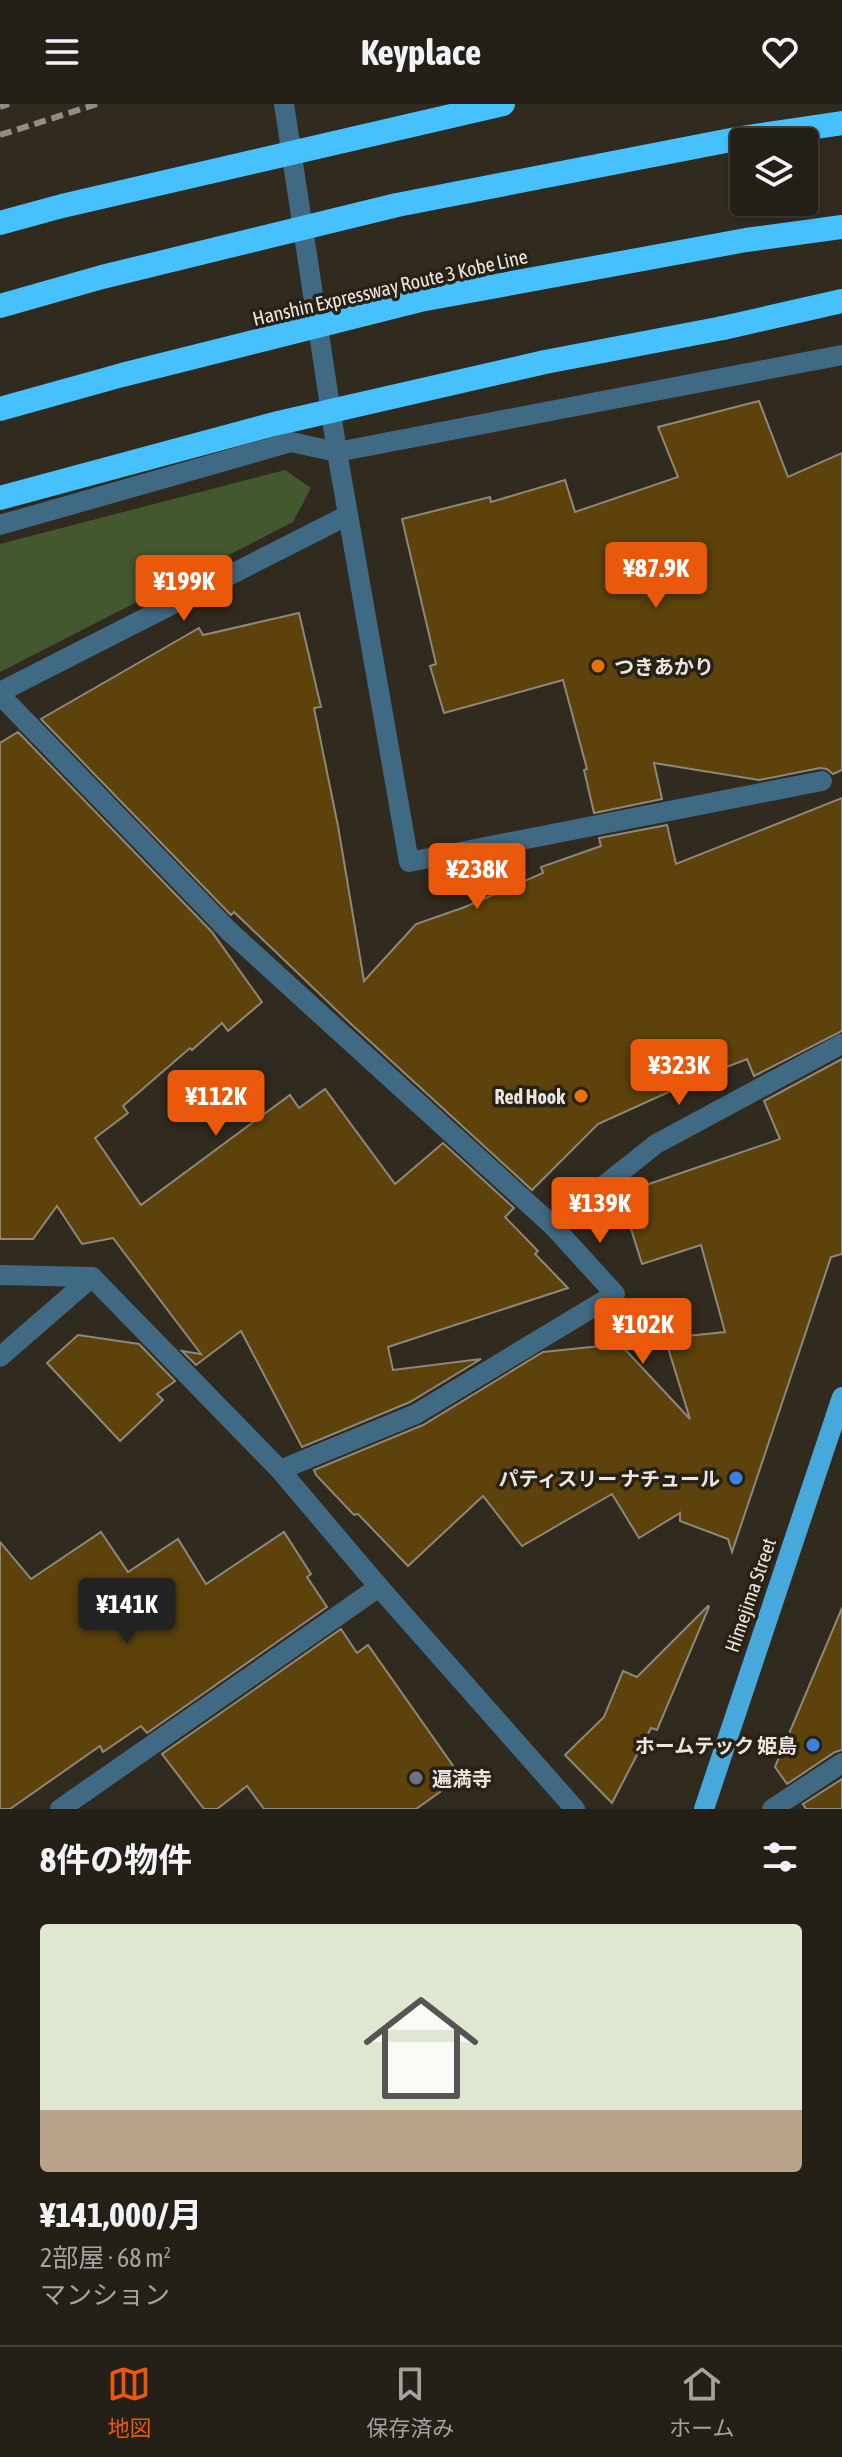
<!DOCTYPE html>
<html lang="ja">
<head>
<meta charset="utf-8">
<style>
	:root { --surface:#252017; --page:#2d2820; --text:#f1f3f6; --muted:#a3a3a1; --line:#423e36; --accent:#ea580c }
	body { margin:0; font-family:"Asap Condensed","Noto Sans JP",sans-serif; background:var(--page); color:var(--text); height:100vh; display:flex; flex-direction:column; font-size:30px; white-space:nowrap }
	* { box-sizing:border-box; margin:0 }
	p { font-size:26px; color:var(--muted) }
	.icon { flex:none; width:44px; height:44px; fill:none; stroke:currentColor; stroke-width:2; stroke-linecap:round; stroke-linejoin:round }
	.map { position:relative; height:1705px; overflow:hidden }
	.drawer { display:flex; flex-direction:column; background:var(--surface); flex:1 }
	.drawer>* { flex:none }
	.controls { position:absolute; left:730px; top:24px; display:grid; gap:16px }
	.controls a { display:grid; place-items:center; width:88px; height:88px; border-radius:8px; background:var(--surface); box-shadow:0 2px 6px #0004,0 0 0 2px var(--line); font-size:40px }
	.price { position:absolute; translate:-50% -68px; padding:0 18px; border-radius:8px; background:var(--accent); color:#fff; font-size:26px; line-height:52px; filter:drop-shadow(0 2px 4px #0008) }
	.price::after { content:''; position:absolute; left:50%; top:48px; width:24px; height:18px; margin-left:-12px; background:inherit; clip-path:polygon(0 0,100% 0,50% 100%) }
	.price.on { background:#222; color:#fff }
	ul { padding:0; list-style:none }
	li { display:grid; align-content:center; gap:16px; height:424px; padding:0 40px }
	li span { display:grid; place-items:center; height:248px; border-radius:8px; color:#555 }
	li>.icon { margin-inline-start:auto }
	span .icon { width:144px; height:144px; fill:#fffc; stroke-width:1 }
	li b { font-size:34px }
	h2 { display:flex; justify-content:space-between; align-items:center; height:96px; padding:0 40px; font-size:34px }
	header { display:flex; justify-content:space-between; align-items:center; height:104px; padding:0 40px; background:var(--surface); font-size:36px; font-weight:700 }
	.menu { display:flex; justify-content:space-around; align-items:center; height:112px; border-top:2px solid var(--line); background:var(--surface); font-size:22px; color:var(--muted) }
	.menu a { display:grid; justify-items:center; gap:4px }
	.menu .on { color:var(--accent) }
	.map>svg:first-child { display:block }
</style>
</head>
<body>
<header><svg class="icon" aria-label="menu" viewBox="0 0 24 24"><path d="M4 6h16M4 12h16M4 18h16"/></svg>Keyplace<svg class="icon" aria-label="heart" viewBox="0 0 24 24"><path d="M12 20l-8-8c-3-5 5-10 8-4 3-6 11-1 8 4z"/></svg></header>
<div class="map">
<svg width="842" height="1705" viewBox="0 0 842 1705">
	<rect width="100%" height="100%" fill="#312a1f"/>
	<path fill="#445830" d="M 285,366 L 311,384 L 293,418 L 0,568 L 0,440 Z"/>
	<g fill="#5d430b" stroke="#8e877a" stroke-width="2">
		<path d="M 759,297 L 788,373 L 842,349 L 842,666 L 833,670 L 827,665 L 820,664 L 759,676 L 654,659 L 662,695 L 594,709 L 584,666 L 587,665 L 563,576 L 444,609 L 430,562 L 436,560 L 402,415 L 490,393 L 491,398 L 565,376 L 575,408 L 678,373 L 658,323 Z"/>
		<path d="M 299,509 L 321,603 L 314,604 L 338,722 L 364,877 L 416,820 L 465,803 L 543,769 L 541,763 L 601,742 L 599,734 L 667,721 L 676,760 L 842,694 L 842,927 L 754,972 L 747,955 L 706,971 L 598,1020 L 532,1086 L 350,919 L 234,808 L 231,811 L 41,615 L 199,524 L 203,531 Z"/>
		<path d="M 18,628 L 212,828 L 262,898 L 228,927 L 222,919 L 192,946 L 190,944 L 123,1002 L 128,1009 L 95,1034 L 141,1101 L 290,991 L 299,1004 L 325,985 L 395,1080 L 443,1039 L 514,1104 L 505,1113 L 538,1147 L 535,1150 L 568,1184 L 388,1243 L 393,1266 L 481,1255 L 410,1298 L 302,1343 L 241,1227 L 196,1261 L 182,1247 L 201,1250 L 113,1134 L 82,1140 L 57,1102 L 33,1135 L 0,1135 L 0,639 Z"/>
		<path d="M 842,955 L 842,1150 L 831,1153 L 732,1448 L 728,1435 L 680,1417 L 680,1409 L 639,1434 L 612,1390 L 522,1442 L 483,1392 L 408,1462 L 358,1410 L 354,1411 L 316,1371 L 314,1366 L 423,1321 L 543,1248 L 620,1240 L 690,1315 L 665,1234 L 725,1228 L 701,1141 L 642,1160 L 620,1090 L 780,1035 L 764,997 Z"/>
		<path d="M 78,1231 L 139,1240 L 175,1277 L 157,1290 L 163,1296 L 120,1337 L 47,1259 Z"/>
		<path d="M 101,1428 L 128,1468 L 178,1435 L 206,1480 L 284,1428 L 311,1470 L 307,1473 L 327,1503 L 147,1629 L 141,1622 L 103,1648 L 100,1642 L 10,1705 L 0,1705 L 0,1438 L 31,1475 Z"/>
		<path d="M 708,1502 L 709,1503 L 657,1626 L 651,1624 L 612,1699 L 565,1651 L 604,1613 L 623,1567 L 637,1573 Z"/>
		<path d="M 842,1504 L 842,1646 L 835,1648 L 787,1680 L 775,1663 Z"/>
		<path d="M 341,1525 L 357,1549 L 368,1541 L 461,1673 L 416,1705 L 264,1705 L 247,1682 L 217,1705 L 204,1705 L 162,1650 Z"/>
		<path d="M 842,1675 L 842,1705 L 806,1705 L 803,1700 Z"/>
	</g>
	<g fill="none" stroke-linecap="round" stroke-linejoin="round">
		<g stroke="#406a83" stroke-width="20">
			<path d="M 284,0 L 337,348 L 409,758 L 822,677"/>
			<path d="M 0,421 L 291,338 L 337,348 L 842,251"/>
			<path d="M 0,588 L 348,411"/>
			<path d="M 0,591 L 229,827 L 553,1122 L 615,1190 L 416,1310 L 280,1366"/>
			<path d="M 553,1122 L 656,1040 L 842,940"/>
			<path d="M 0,1171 L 92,1173 L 280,1366 L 379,1483 L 575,1705"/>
			<path d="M 0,1253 L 92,1173"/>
			<path d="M 60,1705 L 379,1483"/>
			<path d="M 772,1705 L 842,1659"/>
		</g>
		<path stroke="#47a8db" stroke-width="20" d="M 704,1705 L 842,1293"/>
		<path stroke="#47c0fe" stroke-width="24" d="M 723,224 L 842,197"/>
		<g stroke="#928c84" stroke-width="6" stroke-dasharray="12 6" stroke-linecap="butt">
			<path d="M 0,3 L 9,0"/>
			<path d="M 0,31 L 97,0"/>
		</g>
		<g stroke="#47c0fe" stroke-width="24">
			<path d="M 0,119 L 62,102 L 503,0"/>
			<path d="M 0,202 L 102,173 L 397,101 L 741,34 L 842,19"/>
			<path d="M 0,305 L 122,271 L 420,196 L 746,136 L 842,123"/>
			<path d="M 0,394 L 274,320 L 545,258 L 723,224"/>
		</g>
	</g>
	<g fill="#e8710a" stroke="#272116" stroke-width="3">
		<circle cx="598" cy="562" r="8"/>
		<circle cx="581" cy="992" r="8"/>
	</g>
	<g fill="#3f7fe0" stroke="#272116" stroke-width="3">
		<circle cx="736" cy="1374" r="8"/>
		<circle cx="813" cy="1641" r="8"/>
	</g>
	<circle fill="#6b7280" stroke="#272116" stroke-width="3" cx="416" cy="1674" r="8"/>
	<g text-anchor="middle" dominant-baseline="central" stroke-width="7" stroke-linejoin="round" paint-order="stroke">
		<g font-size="20" fill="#eae5de" stroke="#272116">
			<text transform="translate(390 183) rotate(-13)">Hanshin Expressway Route 3 Kobe Line</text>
			<text transform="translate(750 1491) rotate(-71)">Himejima Street</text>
		</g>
		<g font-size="20" font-weight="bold" fill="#eae5de" stroke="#272116" text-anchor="end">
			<text x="614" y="562" text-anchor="start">つきあかり</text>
			<text x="565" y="992">Red Hook</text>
			<text x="720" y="1374">パティスリー ナチュール</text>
			<text x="797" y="1641">ホームテック 姫島</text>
			<text x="432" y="1674" text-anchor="start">遍満寺</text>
		</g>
	</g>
</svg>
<div class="controls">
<a><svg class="icon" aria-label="layers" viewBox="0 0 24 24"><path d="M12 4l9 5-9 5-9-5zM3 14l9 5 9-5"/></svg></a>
</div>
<b class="price" style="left:656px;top:506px">¥87.9K</b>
<b class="price" style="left:184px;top:519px">¥199K</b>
<b class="price" style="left:477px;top:807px">¥238K</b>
<b class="price" style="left:679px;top:1003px">¥323K</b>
<b class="price" style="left:216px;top:1034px">¥112K</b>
<b class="price" style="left:600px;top:1141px">¥139K</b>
<b class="price" style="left:643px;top:1262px">¥102K</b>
<b class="price on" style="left:127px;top:1542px">¥141K</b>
</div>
<section class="drawer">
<h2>8件の物件<svg class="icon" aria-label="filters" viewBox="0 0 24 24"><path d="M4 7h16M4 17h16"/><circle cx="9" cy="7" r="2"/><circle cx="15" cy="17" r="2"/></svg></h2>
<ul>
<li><span style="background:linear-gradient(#dfe7d0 75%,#b9a48a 0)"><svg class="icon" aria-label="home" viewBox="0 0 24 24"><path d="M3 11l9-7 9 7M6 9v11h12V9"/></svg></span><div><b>¥141,000/月</b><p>2部屋 · 68 m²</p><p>マンション</p></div></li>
</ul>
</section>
<nav class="menu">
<a class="on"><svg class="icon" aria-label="map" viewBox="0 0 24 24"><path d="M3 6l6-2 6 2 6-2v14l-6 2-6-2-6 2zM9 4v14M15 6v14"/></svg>地図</a>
<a><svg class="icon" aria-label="saved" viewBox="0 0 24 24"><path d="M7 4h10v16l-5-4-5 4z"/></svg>保存済み</a>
<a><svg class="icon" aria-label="home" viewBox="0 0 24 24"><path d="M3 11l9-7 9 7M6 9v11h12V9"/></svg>ホーム</a>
</nav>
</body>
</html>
